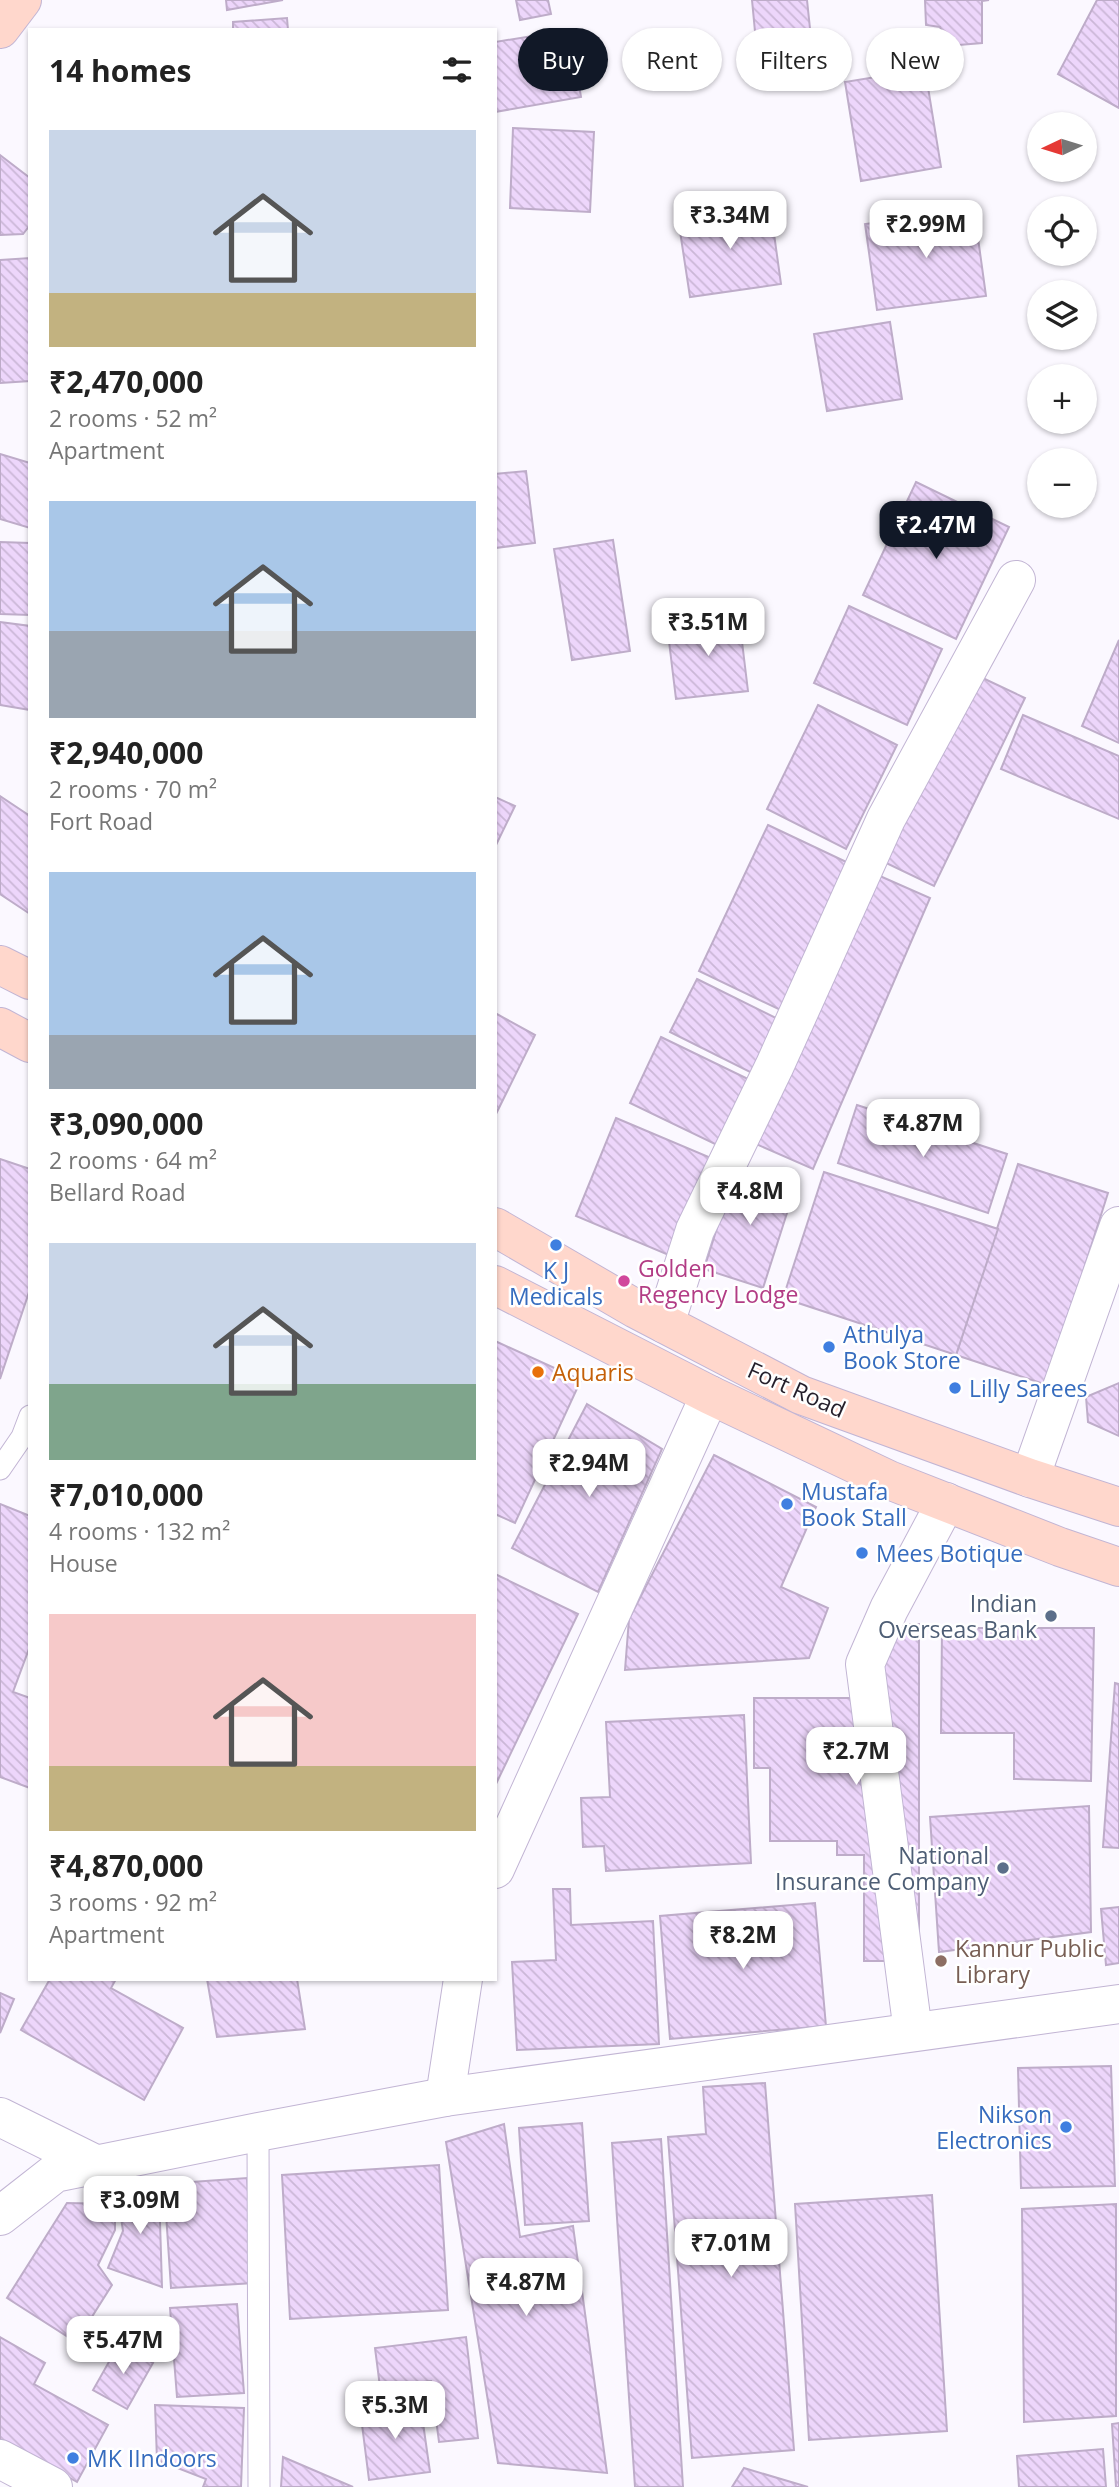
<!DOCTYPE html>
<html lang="en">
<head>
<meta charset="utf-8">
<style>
	:root { --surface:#fff; --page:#f2f2f2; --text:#222; --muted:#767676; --accent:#111827 }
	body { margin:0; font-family:"Open Sans",sans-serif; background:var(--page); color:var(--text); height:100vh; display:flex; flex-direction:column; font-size:26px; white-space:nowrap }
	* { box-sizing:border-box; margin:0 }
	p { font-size:23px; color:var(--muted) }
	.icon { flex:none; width:38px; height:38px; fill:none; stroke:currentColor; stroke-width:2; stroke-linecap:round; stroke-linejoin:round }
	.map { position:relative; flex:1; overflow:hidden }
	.panel { position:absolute; left:28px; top:28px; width:469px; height:1953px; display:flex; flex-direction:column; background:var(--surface); border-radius:0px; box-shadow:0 2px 5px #0004 }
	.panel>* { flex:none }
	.hud { position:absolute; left:518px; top:28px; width:495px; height:63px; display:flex; gap:14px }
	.needle { width:46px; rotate:266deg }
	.controls { position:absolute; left:1027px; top:112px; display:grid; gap:14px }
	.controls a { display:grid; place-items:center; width:70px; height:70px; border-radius:50%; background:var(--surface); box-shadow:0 2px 5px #0004; font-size:35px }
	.price { position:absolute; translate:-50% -60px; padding:0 16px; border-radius:14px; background:#fff; color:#222; font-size:23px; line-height:46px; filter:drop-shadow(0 2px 4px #0008) }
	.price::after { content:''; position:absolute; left:50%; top:42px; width:21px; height:16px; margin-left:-10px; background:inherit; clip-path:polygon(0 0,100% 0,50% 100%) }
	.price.current { background:var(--accent); color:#fff }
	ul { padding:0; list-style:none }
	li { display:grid; align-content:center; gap:14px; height:371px; padding:0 21px }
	li span { display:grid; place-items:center; height:217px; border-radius:0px; color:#555 }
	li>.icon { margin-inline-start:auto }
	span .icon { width:126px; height:126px; fill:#fffc; stroke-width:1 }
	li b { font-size:30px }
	h2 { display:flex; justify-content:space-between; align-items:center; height:84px; padding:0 21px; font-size:30px }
	.pill { padding:0 24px; border-radius:32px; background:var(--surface); box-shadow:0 2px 5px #0004; font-size:24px; line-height:63px }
	.pill.current { background:var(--accent); color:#fff }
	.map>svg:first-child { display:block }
</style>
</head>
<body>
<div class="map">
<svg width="1119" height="2487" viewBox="0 0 1119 2487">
	<defs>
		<pattern id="building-back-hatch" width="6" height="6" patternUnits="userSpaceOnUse" patternTransform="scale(1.75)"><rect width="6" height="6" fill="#edd6fb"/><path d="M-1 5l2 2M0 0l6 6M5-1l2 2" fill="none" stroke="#cbb7d7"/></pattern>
	</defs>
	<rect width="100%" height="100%" fill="#fbf8ff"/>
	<g fill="url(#building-back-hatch)" stroke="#beacc9" stroke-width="2">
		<path d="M 226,0 L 283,0 L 227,10 Z"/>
		<path d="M 516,0 L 548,0 L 551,14 L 520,20 Z"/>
		<path d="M 752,0 L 807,0 L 813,57 L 758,63 Z"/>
		<path d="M 925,0 L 989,0 L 982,1 L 982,43 L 947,46 L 940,27 L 926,25 Z"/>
		<path d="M 1097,0 L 1119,0 L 1119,108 L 1058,74 Z"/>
		<path d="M 287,18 L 288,30 L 233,30 L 233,22 Z"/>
		<path d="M 570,30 L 581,97 L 495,112 L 495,42 Z"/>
		<path d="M 925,69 L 941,167 L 861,181 L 845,82 Z"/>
		<path d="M 513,128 L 594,132 L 590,212 L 510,208 Z"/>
		<path d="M 0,155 L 30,178 L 30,225 L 23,234 L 0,235 Z"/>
		<path d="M 770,205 L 781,284 L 690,297 L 678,218 Z"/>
		<path d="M 974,209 L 986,296 L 877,310 L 865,224 Z"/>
		<path d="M 30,258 L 30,381 L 0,383 L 0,260 Z"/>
		<path d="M 890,322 L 902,399 L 827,411 L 814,334 Z"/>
		<path d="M 0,454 L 30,463 L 30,528 L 0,519 Z"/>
		<path d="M 526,471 L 535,543 L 495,548 L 495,474 Z"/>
		<path d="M 916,482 L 1009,527 L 956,639 L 863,595 Z"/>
		<path d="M 613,540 L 630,651 L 572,660 L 554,549 Z"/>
		<path d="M 0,542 L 30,543 L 30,615 L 0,614 Z"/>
		<path d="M 849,606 L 942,649 L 907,725 L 814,683 Z"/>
		<path d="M 739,617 L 748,691 L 676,699 L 667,625 Z"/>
		<path d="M 0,622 L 30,626 L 30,710 L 0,705 Z"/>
		<path d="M 1119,640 L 1119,743 L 1082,726 Z"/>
		<path d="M 972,673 L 1025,698 L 934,886 L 882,861 Z"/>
		<path d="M 818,705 L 897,745 L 846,849 L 767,809 Z"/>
		<path d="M 1023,715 L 1119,756 L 1119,819 L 1001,769 Z"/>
		<path d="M 0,796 L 30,816 L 30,914 L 0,894 Z"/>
		<path d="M 495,797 L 515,806 L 495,847 Z"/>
		<path d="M 768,825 L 857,867 L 789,1014 L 699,971 Z"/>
		<path d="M 873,873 L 930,898 L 813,1169 L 756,1144 Z"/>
		<path d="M 697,979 L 782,1021 L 756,1075 L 670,1032 Z"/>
		<path d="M 495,1013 L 535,1035 L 495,1116 Z"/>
		<path d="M 661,1037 L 748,1079 L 717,1145 L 630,1103 Z"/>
		<path d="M 857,1105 L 1007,1154 L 988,1213 L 838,1163 Z"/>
		<path d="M 616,1118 L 711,1158 L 671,1256 L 576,1216 Z"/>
		<path d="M 0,1159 L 30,1169 L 30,1289 L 0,1379 Z"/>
		<path d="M 1018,1164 L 1108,1193 L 1047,1385 L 956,1355 Z"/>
		<path d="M 737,1165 L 796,1185 L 763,1288 L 704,1269 Z"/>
		<path d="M 824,1172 L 998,1229 L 956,1355 L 783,1298 Z"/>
		<path d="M 495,1341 L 581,1380 L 515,1523 L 495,1514 Z"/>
		<path d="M 1119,1383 L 1119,1436 L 1088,1422 L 1086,1397 Z"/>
		<path d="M 587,1404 L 662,1449 L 598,1592 L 512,1548 Z"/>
		<path d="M 714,1455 L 816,1507 L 781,1587 L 828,1608 L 809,1658 L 625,1670 L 629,1619 Z"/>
		<path d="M 0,1504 L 30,1516 L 30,1646 L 13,1692 L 30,1698 L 30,1788 L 0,1777 Z"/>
		<path d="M 495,1574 L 578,1614 L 495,1786 Z"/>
		<path d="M 919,1624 L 919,1961 L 864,1961 L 864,1855 L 837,1855 L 837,1841 L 770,1841 L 770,1768 L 754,1768 L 754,1698 L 881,1698 L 881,1625 Z"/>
		<path d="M 942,1628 L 1094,1628 L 1091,1781 L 1014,1779 L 1014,1733 L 941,1733 Z"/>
		<path d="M 1115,1683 L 1119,1684 L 1119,1848 L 1103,1847 Z"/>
		<path d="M 744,1715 L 751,1863 L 606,1871 L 604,1846 L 583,1847 L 581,1798 L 610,1797 L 606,1722 Z"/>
		<path d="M 1089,1806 L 1091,1932 L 939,1952 L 930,1817 Z"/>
		<path d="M 553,1889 L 570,1889 L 571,1925 L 653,1921 L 659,2044 L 517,2050 L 512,1962 L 556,1960 Z"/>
		<path d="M 815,1903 L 826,2026 L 670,2039 L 660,1916 Z"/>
		<path d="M 1119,1907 L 1119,1963 L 1106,1965 L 1101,1909 Z"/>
		<path d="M 50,1979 L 116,1979 L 111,1988 L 183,2028 L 144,2100 L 21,2030 Z"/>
		<path d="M 207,1979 L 297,1979 L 305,2029 L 217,2037 Z"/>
		<path d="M 0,1993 L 14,1999 L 0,2033 Z"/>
		<path d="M 1111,2066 L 1115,2186 L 1021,2188 L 1018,2068 Z"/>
		<path d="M 765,2083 L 794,2450 L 692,2458 L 668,2137 L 706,2134 L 703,2087 Z"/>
		<path d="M 582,2123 L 589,2221 L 525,2225 L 519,2128 Z"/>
		<path d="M 504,2124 L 520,2237 L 573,2226 L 607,2473 L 498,2463 L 446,2142 Z"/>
		<path d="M 661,2139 L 683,2487 L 635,2487 L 612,2143 Z"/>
		<path d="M 439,2165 L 448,2310 L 290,2319 L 282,2175 Z"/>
		<path d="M 247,2178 L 254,2283 L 171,2288 L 164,2184 Z"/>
		<path d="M 159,2189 L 162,2287 L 108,2268 L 123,2231 L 117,2190 Z"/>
		<path d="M 932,2195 L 947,2431 L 809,2440 L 795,2204 Z"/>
		<path d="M 67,2203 L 115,2204 L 115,2230 L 98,2265 L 112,2285 L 76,2342 L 7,2298 Z"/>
		<path d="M 1116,2204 L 1116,2416 L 1024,2422 L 1022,2209 Z"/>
		<path d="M 237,2304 L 244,2393 L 177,2397 L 170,2308 Z"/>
		<path d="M 0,2337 L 45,2363 L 34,2384 L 108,2425 L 77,2482 L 0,2439 Z"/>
		<path d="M 466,2337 L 478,2438 L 439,2442 L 431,2381 L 380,2387 L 375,2348 Z"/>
		<path d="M 119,2344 L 153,2363 L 127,2409 L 93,2390 Z"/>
		<path d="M 420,2402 L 430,2472 L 369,2480 L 360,2409 Z"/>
		<path d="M 155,2405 L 244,2408 L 241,2487 L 203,2487 L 206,2479 L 157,2460 Z"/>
		<path d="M 1119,2423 L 1119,2487 L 1116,2487 L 1112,2424 Z"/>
		<path d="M 1103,2449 L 1106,2487 L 1019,2487 L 1017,2456 Z"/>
		<path d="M 283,2457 L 353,2487 L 281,2487 Z"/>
		<path d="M 744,2468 L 808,2487 L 732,2487 Z"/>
	</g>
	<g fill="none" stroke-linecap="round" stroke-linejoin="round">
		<g stroke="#c2b5d4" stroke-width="23">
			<g id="service">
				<path d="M 0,1469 L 22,1437 L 30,1416"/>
				<path d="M 258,2132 L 259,2487"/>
			</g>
		</g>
		<g stroke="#c2b5d4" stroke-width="40">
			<g id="minor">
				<path d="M 665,1324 L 695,1230 L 775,1065 L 886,819 L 1016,580"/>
				<path d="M 1030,1478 L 1119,1226"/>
				<path d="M 495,1869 L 710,1395"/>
				<path d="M 913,2032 L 865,1664 L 889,1609 L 946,1502"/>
				<path d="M 445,2097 L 463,1979"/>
				<path d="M 0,2117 L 95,2164"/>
				<path d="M 0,2216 L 55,2173 L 258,2132 L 445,2097 L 1119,2004"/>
			</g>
		</g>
		<g stroke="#c2b5d4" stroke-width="40">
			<path id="tertiary" d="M 0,2459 L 53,2487"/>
		</g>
		<g stroke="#c2b5d4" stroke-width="40">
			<g id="secondary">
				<path d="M 0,29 L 22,0"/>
				<path d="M 0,965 L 30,980"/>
				<path d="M 0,1027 L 30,1043"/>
				<path d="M 495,1227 L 636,1309 L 801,1395 L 1030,1478 L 1119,1507"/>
				<path d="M 495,1285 L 710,1395 L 889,1480 L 1060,1547 L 1119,1567"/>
			</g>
		</g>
		<use href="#service" stroke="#fff" stroke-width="21"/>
		<use href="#minor" stroke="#fff" stroke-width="38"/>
		<use href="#tertiary" stroke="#fff" stroke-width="38"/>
		<use href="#secondary" stroke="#ffd7cc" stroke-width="38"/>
	</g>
	<g fill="#3f7fe0" stroke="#fff" stroke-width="2.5">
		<circle cx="556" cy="1245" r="7"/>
		<circle cx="829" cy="1347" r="7"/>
		<circle cx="955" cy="1388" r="7"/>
		<circle cx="787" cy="1504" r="7"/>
		<circle cx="862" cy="1553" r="7"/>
		<circle cx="1066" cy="2127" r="7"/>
		<circle cx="73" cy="2458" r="7"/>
	</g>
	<circle fill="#d1479c" stroke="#fff" stroke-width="2.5" cx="624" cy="1281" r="7"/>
	<circle fill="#e8710a" stroke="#fff" stroke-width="2.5" cx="538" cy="1372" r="7"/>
	<g fill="#5c6f8a" stroke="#fff" stroke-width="2.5">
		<circle cx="1051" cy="1616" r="7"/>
		<circle cx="1003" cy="1868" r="7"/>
	</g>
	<circle fill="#8d6e63" stroke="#fff" stroke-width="2.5" cx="941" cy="1961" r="7"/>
	<g text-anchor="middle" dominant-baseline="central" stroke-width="5" stroke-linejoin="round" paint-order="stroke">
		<g font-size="23" fill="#b23c85" stroke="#fff" text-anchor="start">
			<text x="638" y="1268">Golden<tspan x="638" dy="26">Regency Lodge</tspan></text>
		</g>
		<g font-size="23" fill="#366cbe" stroke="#fff" text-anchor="start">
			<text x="556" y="1270" text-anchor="middle">K J<tspan x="556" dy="26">Medicals</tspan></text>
			<text x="843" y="1334">Athulya<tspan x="843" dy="26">Book Store</tspan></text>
			<text x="969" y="1388">Lilly Sarees</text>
			<text x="801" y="1491">Mustafa<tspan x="801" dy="26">Book Stall</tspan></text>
			<text x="876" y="1553">Mees Botique</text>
			<text x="1052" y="2114" text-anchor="end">Nikson<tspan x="1052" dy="26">Electronics</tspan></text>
			<text x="87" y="2458">MK IIndoors</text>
		</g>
		<g font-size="23" fill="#c56008" stroke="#fff" text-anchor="start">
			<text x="552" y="1372">Aquaris</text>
		</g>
		<g font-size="23" fill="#241f2b" stroke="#fff">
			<text transform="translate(797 1389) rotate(24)">Fort Road</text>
		</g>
		<g font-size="23" fill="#4e5e75" stroke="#fff" text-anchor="end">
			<text x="1037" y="1603">Indian<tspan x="1037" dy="26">Overseas Bank</tspan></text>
			<text x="989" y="1855">National<tspan x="989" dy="26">Insurance Company</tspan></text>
		</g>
		<g font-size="23" fill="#785e54" stroke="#fff" text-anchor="start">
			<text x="955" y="1948">Kannur Public<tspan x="955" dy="26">Library</tspan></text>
		</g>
	</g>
</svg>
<div class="controls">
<a><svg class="needle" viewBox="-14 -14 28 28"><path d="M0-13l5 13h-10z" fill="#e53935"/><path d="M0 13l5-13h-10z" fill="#767676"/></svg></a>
<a><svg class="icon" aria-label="locate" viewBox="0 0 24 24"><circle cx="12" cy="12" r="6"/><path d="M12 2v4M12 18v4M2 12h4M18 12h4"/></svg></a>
<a><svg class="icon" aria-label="layers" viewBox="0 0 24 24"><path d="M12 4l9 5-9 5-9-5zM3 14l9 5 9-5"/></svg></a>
<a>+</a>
<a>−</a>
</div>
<b class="price" style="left:730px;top:251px">₹3.34M</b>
<b class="price" style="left:926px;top:260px">₹2.99M</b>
<b class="price current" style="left:936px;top:561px">₹2.47M</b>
<b class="price" style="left:708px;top:658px">₹3.51M</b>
<b class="price" style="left:923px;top:1159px">₹4.87M</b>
<b class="price" style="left:750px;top:1227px">₹4.8M</b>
<b class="price" style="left:589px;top:1499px">₹2.94M</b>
<b class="price" style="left:856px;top:1787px">₹2.7M</b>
<b class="price" style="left:743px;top:1971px">₹8.2M</b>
<b class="price" style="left:140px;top:2236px">₹3.09M</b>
<b class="price" style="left:731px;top:2279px">₹7.01M</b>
<b class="price" style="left:526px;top:2318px">₹4.87M</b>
<b class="price" style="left:123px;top:2376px">₹5.47M</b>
<b class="price" style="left:395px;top:2441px">₹5.3M</b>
<div class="hud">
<a class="pill current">Buy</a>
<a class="pill">Rent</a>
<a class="pill">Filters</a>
<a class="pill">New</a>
</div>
<section class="panel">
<h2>14 homes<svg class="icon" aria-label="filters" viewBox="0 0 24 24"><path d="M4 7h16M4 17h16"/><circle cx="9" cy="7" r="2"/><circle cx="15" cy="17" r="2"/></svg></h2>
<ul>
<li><span style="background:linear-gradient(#c9d6e8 75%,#c2b280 0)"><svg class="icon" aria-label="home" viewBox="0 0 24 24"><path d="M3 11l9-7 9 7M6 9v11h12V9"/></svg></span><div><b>₹2,470,000</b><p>2 rooms · 52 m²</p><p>Apartment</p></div></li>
<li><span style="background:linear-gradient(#a9c7e8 60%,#9aa5b1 0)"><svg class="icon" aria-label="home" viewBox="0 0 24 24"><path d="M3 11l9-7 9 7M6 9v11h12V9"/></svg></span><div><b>₹2,940,000</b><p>2 rooms · 70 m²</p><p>Fort Road</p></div></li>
<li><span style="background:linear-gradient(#a9c7e8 75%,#9aa5b1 0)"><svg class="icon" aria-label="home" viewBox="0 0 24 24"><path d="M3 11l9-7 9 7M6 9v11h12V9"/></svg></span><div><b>₹3,090,000</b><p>2 rooms · 64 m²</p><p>Bellard Road</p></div></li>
<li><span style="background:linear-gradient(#c9d6e8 65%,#7fa58c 0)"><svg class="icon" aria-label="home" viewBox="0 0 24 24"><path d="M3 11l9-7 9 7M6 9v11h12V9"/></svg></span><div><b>₹7,010,000</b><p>4 rooms · 132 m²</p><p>House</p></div></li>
<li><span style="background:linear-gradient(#f6c9c9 70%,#c2b280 0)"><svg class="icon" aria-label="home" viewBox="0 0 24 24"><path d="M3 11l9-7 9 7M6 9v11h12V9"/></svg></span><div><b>₹4,870,000</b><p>3 rooms · 92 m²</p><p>Apartment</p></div></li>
</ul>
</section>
</div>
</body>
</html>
